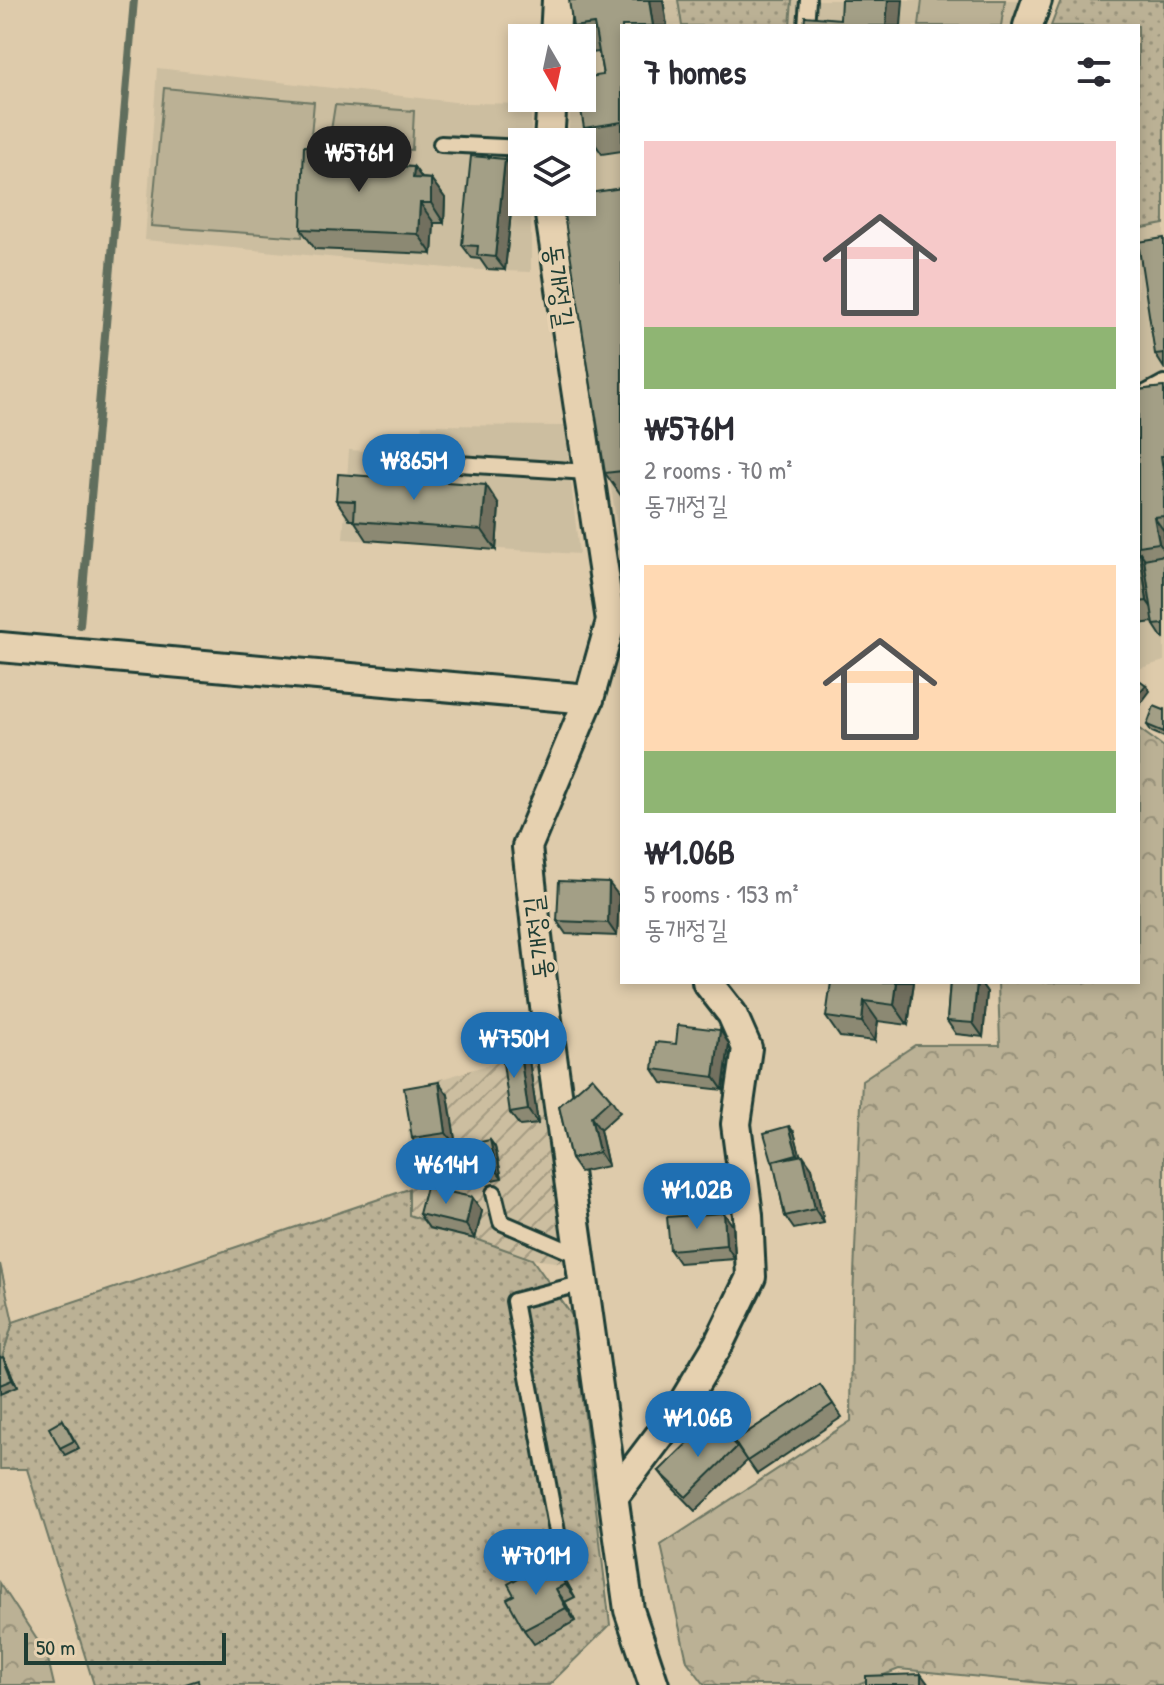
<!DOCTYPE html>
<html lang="en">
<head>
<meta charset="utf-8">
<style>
	:root { --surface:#fff; --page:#f2f2f3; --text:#2b2b33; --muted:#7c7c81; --accent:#1f6fb2 }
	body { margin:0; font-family:"Patrick Hand","Poor Story",sans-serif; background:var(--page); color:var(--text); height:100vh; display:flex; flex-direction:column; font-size:30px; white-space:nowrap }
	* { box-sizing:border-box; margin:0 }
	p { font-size:26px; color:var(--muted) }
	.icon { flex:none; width:44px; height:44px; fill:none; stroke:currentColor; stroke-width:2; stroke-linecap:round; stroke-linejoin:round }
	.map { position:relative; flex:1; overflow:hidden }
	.details { position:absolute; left:620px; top:24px; width:520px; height:960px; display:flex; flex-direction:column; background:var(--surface); border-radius:0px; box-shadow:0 4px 12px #0003 }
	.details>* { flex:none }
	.needle { width:52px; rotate:171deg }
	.tools { position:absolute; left:508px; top:24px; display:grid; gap:16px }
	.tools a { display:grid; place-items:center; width:88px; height:88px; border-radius:0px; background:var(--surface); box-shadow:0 4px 12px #0003; font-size:40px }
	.scale { position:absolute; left:24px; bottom:20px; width:202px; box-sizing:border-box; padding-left:8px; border:4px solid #1f3d34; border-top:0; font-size:22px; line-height:28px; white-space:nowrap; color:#1f3d34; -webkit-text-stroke:6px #e6d1b0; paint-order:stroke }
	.price { position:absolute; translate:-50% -68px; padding:0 18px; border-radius:28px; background:var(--accent); color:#fff; font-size:26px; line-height:52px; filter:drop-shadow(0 2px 4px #0008) }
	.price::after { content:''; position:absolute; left:50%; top:48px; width:24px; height:18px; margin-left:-12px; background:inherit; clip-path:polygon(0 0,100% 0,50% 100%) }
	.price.on { background:#222; color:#fff }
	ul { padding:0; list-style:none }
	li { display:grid; align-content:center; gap:16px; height:424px; padding:0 24px }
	li span { display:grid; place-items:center; height:248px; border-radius:0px; color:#555 }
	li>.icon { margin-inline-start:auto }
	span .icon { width:144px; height:144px; fill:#fffc; stroke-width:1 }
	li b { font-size:34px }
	h2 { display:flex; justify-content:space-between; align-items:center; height:96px; padding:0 24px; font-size:34px }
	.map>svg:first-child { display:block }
</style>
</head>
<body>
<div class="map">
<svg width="1164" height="1685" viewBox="0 0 1164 1685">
	<defs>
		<pattern id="industrial-furrows" width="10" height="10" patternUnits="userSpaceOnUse" patternTransform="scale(2)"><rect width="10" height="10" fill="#ccbea0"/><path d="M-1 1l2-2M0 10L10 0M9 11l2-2" fill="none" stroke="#a59c83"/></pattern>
		<pattern id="grass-dots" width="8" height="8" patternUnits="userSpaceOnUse" patternTransform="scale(2)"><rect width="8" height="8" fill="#bbb195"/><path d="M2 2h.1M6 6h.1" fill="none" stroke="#97917a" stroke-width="1.8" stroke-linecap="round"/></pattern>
		<pattern id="forest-crowns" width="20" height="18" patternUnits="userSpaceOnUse" patternTransform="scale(2)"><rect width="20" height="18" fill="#bbb195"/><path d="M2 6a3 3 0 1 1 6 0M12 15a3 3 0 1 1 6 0" fill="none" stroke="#97917a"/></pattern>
	</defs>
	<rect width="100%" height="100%" fill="#decbab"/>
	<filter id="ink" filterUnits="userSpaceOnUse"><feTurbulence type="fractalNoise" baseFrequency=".0125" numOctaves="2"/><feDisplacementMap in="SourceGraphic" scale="16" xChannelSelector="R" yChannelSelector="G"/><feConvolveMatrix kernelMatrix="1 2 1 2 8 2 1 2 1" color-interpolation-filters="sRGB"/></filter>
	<g filter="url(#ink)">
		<g fill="#ccbea0">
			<path d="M 577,0 L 1033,0 L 1031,26 L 622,26 L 622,618 L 620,545 L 567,202 L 582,202 L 582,142 L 568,142 L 571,98 L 582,98 L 582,38 L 574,38 Z"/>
			<path d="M 157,68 L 463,103 L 531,104 L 531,142 L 522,142 L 522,202 L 531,202 L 531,272 L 458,269 L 145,240 Z"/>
			<path d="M 1164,224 L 1164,661 L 1138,669 L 1138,229 Z"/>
			<path d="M 422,425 L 565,426 L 579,554 L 343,539 L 349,450 L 418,454 Z"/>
		</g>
		<path fill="url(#industrial-furrows)" d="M 544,1048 L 563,1263 L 532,1259 L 409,1215 L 408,1089 Z"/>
		<g fill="url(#grass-dots)" stroke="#6d7764" stroke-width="2">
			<path d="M 678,0 L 792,0 L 790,26 L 682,26 Z"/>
			<path d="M 1061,0 L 1164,0 L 1164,224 L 1138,229 L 1138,26 L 1051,26 Z"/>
			<path d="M 409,1189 L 409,1215 L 532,1259 L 573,1317 L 610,1625 L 549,1685 L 94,1685 L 27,1469 L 0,1469 L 0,1364 L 13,1322 Z"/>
		</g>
		<g fill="url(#forest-crowns)" stroke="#6d7764" stroke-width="2">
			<path d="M 1138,728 L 1164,747 L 1164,1685 L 1063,1685 L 899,1669 L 858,1685 L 705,1685 L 687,1661 L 661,1545 L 851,1421 L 852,1323 L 862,1080 L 915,1045 L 1000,1045 L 998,982 L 1138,982 Z"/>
			<path d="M 0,1264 L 13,1322 L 0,1364 Z"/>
			<path d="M 0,1583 L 47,1655 L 54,1685 L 0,1685 Z"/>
		</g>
		<g fill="#bbb195" stroke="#6d7764" stroke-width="2">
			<path d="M 922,0 L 1005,0 L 1001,26 L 919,26 Z"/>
			<path d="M 164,88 L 314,102 L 302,237 L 151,226 Z"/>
			<path d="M 335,105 L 414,111 L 412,150 L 329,143 Z"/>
		</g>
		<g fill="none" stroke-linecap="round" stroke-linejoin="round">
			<path stroke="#616e5d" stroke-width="8" d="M 80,625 L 134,0"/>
			<g stroke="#1f3d34" stroke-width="20">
				<g id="lane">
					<path d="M 806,26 L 808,0"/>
					<path d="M 441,144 L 522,148"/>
					<path d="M 1140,396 L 1164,383"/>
					<path d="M 442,463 L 588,472"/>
					<path d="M 494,1193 L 501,1222 L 580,1256"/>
					<path d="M 563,1564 L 514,1301 L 584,1283"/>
				</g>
			</g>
			<g stroke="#1f3d34" stroke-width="34">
				<g id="street">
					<path d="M 1028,26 L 1037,0"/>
					<path d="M 555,38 L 557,0"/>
					<path d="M 549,142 L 552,98"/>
					<path d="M 548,202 L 611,621 L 589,699 L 527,847 L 544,999 L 629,1610 L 654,1685"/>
					<path d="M 0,647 L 589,699"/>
					<path d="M 614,1496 L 679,1410 L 718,1345 L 751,1277 L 748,1215 L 736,1124 L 747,1048 L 732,1014 L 707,982"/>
				</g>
			</g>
			<use href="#lane" stroke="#e6d1b0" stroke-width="14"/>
			<use href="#street" stroke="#e6d1b0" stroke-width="28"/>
		</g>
		<g fill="#8c8973" stroke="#1f3d34" stroke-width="2">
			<path d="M 663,0 L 667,26 L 622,26 L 622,151 L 602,154 L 584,128 L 603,75 L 599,52 L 591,53 L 573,27 Z"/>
			<path d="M 360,148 L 372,165 L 414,167 L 422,178 L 431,179 L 445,198 L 444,223 L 434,223 L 432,254 L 315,249 L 301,229 Z"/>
			<path d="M 515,173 L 505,270 L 487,269 L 480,259 L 472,258 L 462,245 Z"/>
			<path d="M 622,188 L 622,497 L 605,473 Z"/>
			<path d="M 1164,238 L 1164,368 L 1155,354 Z"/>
			<path d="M 1164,387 L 1164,638 L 1163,639 L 1154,625 L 1153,622 L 1138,624 L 1138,390 Z"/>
			<path d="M 336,500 L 499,505 L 496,550 L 367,540 L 354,520 L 350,520 Z"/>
			<path d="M 1164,710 L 1164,737 L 1152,732 L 1147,725 Z"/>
			<path d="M 619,896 L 617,936 L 566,934 L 557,921 Z"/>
			<path d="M 914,982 L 908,1025 L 878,1021 L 875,1041 L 840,1037 L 826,1017 Z"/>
			<path d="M 950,982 L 980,982 L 987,992 L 983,1037 L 956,1034 L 947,1021 Z"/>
			<path d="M 676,1044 L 729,1044 L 723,1090 L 662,1083 L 653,1069 Z"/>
			<path d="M 529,1060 L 538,1124 L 520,1126 L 510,1113 Z"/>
			<path d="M 448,1095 L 456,1146 L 421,1152 L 412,1138 Z"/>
			<path d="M 611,1099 L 620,1112 L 600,1130 L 608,1166 L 580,1172 L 571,1159 L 559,1106 Z"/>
			<path d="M 794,1132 L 800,1155 L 812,1168 L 824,1223 L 794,1229 L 785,1216 L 774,1164 L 772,1161 Z"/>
			<path d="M 490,1140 L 495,1147 L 502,1178 L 478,1183 L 473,1176 Z"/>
			<path d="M 459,1150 L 464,1157 L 469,1182 L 437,1188 L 432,1181 Z"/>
			<path d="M 472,1197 L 482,1211 L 475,1239 L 429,1228 L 419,1214 Z"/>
			<path d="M 733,1226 L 735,1259 L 679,1263 L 670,1250 Z"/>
			<path d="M 0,1358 L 7,1364 L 17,1387 L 0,1394 Z"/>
			<path d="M 820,1385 L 842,1417 L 757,1474 L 734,1441 Z"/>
			<path d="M 63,1420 L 79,1448 L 65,1455 L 60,1448 Z"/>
			<path d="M 737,1447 L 747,1461 L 695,1511 L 669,1484 L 659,1471 Z"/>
			<path d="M 543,1575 L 566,1581 L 575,1597 L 565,1602 L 575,1621 L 534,1644 L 524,1630 Z"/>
		</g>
		<g fill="#726f5e" stroke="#1f3d34" stroke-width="2">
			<path d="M 649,0 L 663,0 L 667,26 L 653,26 Z"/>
			<path d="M 888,0 L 903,0 L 901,26 L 886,26 Z"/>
			<path d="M 360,148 L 374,168 L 359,165 Z"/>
			<path d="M 505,159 L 515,173 L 505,270 L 495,257 Z"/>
			<path d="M 414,167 L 428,187 L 413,178 Z"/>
			<path d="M 431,179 L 445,198 L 444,223 L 431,203 Z"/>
			<path d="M 420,203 L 434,223 L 432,254 L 418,234 Z"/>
			<path d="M 486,485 L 499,505 L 496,550 L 482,530 Z"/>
			<path d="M 1154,517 L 1164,531 L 1164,550 L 1159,543 Z"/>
			<path d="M 1140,552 L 1154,572 L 1161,621 L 1147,601 Z"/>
			<path d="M 1146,685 L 1150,691 L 1138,707 L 1138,694 Z"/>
			<path d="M 609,883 L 619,896 L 617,936 L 608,923 Z"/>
			<path d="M 897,982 L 914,982 L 908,1025 L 894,1005 Z"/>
			<path d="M 977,982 L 980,982 L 987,992 L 983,1037 L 973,1023 Z"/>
			<path d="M 864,1001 L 878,1021 L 875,1041 L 862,1022 Z"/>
			<path d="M 720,1030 L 729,1044 L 723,1090 L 714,1077 Z"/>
			<path d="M 519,1047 L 529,1060 L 538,1124 L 528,1110 Z"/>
			<path d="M 439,1082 L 448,1095 L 456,1146 L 446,1133 Z"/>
			<path d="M 591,1117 L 600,1130 L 608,1166 L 599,1152 Z"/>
			<path d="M 789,1126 L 794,1132 L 802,1161 L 797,1154 Z"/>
			<path d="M 490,1140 L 495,1147 L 502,1178 L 497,1171 Z"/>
			<path d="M 459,1150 L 464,1157 L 469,1182 L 464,1175 Z"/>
			<path d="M 803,1155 L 812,1168 L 824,1223 L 815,1209 Z"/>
			<path d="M 472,1197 L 482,1211 L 475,1239 L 466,1225 Z"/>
			<path d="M 724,1213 L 733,1226 L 735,1259 L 726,1245 Z"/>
			<path d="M 3,1357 L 7,1364 L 17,1387 L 12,1380 Z"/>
			<path d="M 556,1567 L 566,1581 L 575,1597 L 565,1584 Z"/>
			<path d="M 556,1589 L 565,1602 L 575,1621 L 566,1608 Z"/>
			<path d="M 921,1674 L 929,1685 L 921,1685 Z"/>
		</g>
		<g fill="#a39f86" stroke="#1f3d34" stroke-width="2">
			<path d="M 569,0 L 649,0 L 653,26 L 622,26 L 622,122 L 584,128 L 579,98 L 582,98 L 582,78 L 603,75 L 594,24 L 573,27 Z"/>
			<path d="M 841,0 L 888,0 L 886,26 L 804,26 L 805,16 L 840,19 Z"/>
			<path d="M 304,146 L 360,148 L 359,165 L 414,167 L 413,178 L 431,179 L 431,203 L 420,203 L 418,234 L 301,229 Z"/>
			<path d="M 471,156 L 505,159 L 495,257 L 477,255 L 478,246 L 462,245 Z"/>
			<path d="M 622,188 L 622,471 L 605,473 L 562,202 L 582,202 L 582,194 Z"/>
			<path d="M 1164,238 L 1164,353 L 1155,354 L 1138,242 Z"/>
			<path d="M 1164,387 L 1164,456 L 1161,456 L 1164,477 L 1164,516 L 1154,517 L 1159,543 L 1138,546 L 1138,390 Z"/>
			<path d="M 338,474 L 486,485 L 482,530 L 354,521 L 355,501 L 336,500 Z"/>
			<path d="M 1140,552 L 1147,601 L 1138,602 L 1138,553 Z"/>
			<path d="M 1164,555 L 1164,624 L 1154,625 L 1144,559 Z"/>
			<path d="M 622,578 L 622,601 L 619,579 Z"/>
			<path d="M 1138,679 L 1146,685 L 1138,694 Z"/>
			<path d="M 1154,706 L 1164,710 L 1164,732 L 1147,725 Z"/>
			<path d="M 559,881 L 609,883 L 608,923 L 557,921 Z"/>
			<path d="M 831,982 L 897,982 L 894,1005 L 864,1001 L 862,1022 L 826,1017 Z"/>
			<path d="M 950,982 L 977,982 L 973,1023 L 947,1021 Z"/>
			<path d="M 678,1025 L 720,1030 L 714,1077 L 653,1069 L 656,1042 L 676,1044 Z"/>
			<path d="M 519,1047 L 528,1110 L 510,1113 L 501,1049 Z"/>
			<path d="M 592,1077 L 611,1099 L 591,1117 L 599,1152 L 571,1159 L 559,1106 Z"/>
			<path d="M 439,1082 L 446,1133 L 412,1138 L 404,1088 Z"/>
			<path d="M 789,1126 L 797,1154 L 772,1161 L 764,1133 Z"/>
			<path d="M 490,1140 L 497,1171 L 473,1176 L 466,1145 Z"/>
			<path d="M 459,1150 L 464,1175 L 432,1181 L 427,1156 Z"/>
			<path d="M 803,1155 L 815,1209 L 785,1216 L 773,1161 Z"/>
			<path d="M 426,1187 L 472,1197 L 466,1225 L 419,1214 Z"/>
			<path d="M 724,1213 L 726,1245 L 670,1250 L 667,1217 Z"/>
			<path d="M 3,1357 L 12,1380 L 0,1385 L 0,1358 Z"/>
			<path d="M 820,1385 L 833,1404 L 747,1461 L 734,1441 Z"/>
			<path d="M 63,1420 L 74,1441 L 60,1448 L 49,1428 Z"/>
			<path d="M 711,1420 L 737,1447 L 686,1497 L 659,1471 Z"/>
			<path d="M 538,1567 L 542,1575 L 556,1567 L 565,1584 L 556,1589 L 566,1608 L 524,1630 L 507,1599 L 514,1595 L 508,1584 Z"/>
			<path d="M 921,1674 L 921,1685 L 866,1685 L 866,1676 Z"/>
			<path d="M 198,1680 L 199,1685 L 182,1685 Z"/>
		</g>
	</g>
	<g text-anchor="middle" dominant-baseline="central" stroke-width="7" stroke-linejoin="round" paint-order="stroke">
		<g font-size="26" fill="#1f3d34" stroke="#e6d1b0">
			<text transform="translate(560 286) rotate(82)">동개정길</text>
			<text transform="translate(537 938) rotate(-97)">동개정길</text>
		</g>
	</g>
</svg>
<div class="tools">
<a><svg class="needle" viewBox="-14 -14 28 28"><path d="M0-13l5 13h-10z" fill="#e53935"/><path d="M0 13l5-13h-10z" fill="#7c7c81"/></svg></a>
<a><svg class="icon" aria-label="layers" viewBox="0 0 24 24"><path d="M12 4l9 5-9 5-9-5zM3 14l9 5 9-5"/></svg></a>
</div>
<div class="scale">50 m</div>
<b class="price on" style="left:359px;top:194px">₩576M</b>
<b class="price" style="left:414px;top:502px">₩865M</b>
<b class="price" style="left:514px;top:1080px">₩750M</b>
<b class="price" style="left:446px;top:1206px">₩614M</b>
<b class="price" style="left:697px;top:1231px">₩1.02B</b>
<b class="price" style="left:698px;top:1459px">₩1.06B</b>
<b class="price" style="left:536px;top:1597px">₩701M</b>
<section class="details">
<h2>7 homes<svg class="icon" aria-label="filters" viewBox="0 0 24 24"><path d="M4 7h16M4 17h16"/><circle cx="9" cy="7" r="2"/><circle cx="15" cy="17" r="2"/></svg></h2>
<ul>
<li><span style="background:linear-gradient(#f6c9c9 75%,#8fb573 0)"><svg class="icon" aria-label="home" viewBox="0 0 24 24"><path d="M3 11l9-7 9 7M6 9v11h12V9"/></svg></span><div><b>₩576M</b><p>2 rooms · 70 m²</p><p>동개정길</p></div></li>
<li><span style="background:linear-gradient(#ffd9b3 75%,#8fb573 0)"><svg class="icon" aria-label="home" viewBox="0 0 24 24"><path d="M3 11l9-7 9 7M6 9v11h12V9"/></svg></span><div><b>₩1.06B</b><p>5 rooms · 153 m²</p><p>동개정길</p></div></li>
</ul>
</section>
</div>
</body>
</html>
